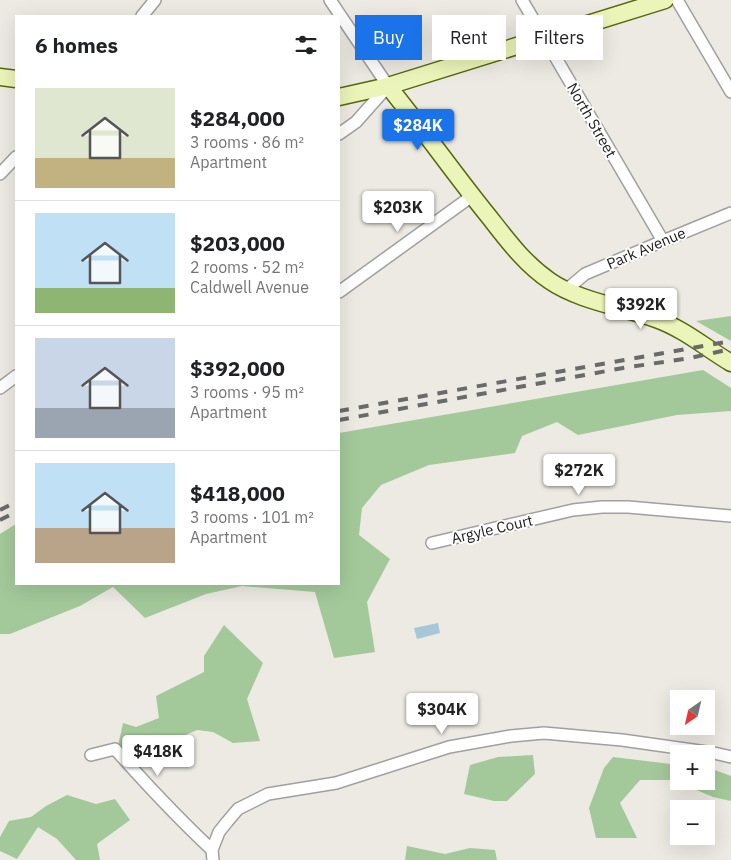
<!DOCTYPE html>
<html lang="en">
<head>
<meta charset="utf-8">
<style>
	:root { --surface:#fff; --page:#f2f2f2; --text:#202124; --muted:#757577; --line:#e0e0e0; --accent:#1a73e8 }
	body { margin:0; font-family:"IBM Plex Sans",sans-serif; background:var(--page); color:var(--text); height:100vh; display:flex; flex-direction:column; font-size:19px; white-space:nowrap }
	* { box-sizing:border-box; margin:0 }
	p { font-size:16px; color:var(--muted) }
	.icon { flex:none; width:28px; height:28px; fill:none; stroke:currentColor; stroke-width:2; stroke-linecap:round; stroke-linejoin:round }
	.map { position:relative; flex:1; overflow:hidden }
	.side { position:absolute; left:15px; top:15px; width:325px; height:570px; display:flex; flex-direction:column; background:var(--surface); border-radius:0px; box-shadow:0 5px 20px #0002 }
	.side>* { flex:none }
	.banner { position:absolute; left:355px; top:15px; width:300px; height:45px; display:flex; gap:10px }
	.needle { width:32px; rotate:214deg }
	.fabs { position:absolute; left:670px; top:690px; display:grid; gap:10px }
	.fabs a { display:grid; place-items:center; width:45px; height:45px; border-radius:0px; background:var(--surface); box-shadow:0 5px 20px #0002; font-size:25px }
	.price { position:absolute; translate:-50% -42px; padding:0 11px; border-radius:5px; background:#fff; color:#222; font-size:16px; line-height:32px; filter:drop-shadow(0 1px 2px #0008) }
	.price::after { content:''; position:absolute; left:50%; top:30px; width:15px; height:11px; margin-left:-8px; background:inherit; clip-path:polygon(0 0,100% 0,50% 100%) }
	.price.on { background:var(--accent); color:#fff }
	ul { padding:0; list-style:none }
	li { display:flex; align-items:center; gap:15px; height:125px; padding:0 20px }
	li+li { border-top:1px solid var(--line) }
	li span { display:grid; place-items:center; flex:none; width:140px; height:100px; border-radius:0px; color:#555 }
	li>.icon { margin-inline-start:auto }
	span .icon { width:60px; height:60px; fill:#fffc; stroke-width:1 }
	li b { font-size:21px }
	h2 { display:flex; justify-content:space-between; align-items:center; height:60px; padding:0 20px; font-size:21px }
	.chip { padding:0 18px; border-radius:0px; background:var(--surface); box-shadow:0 5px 20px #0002; font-size:18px; line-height:45px }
	.chip.on { background:var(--accent); color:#fff }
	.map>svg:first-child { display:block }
</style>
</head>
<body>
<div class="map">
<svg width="731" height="860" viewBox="0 0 731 860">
	<rect width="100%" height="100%" fill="#eceae2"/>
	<g fill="#a3c99a">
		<path d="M 731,316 L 731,341 L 696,321 Z"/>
		<path d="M 703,370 L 731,388 L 731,411 L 677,415 L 578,435 L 557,422 L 522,436 L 515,453 L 429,465 L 381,485 L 362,508 L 359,535 L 390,559 L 367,602 L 375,652 L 334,658 L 315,592 L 242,586 L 206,594 L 145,618 L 113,587 L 80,606 L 10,634 L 0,634 L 0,534 L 16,524 L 16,584 L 339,584 L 339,433 Z"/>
		<path d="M 224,625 L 263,663 L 247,699 L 260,741 L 233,743 L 213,732 L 197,730 L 171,741 L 172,754 L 155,747 L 137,761 L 118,746 L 123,723 L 136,727 L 159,718 L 156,696 L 204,672 L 204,656 Z"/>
		<path d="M 533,755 L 535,774 L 507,801 L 494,801 L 464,794 L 470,765 L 498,757 Z"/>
		<path d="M 613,757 L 679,765 L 679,781 L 706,781 L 706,768 L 712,769 L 731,776 L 731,801 L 713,797 L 673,780 L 640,780 L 620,803 L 637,838 L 596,838 L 589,808 L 604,768 Z"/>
		<path d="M 67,795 L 96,804 L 115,799 L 130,820 L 97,844 L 100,860 L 76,860 L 57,839 L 38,827 L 17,859 L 0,851 L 0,837 L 9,821 L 31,817 L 46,806 Z"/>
		<path d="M 407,846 L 445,854 L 470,848 L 495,850 L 497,860 L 405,860 Z"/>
	</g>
	<path fill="#a5c7d7" d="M 438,623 L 440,633 L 417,639 L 414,628 Z"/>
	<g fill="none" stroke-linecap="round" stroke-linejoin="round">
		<g stroke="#a0a0a0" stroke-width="14">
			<g id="minor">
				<path d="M 330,0 L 388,86 L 356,122 L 339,134"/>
				<path d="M 522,0 L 663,241"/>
				<path d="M 677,0 L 731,92"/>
				<path d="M 142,16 L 155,0"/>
				<path d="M 0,174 L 16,157"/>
				<path d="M 566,290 L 585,274 L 663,241 L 731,213"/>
				<path d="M 339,292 L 472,196"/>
				<path d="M 0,388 L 16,376"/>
				<path d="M 432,543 L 573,510 L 602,507 L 628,507 L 731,516"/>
				<path d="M 91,755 L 115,749 C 146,784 178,818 212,850"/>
				<path d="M 213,860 L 212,850 L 219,832 L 227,822 L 238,809 L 268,794 L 336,783 L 449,747 L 511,736 L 544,733 L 622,740 L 714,753 L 731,757"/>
			</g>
		</g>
		<g stroke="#56690d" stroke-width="19">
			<g id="secondary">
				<path d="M 0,77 L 16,79"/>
				<path d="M 388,86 C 423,129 455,175 490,218 C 508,241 525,264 550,281 C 579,301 623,307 656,319 C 684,329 706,348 731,363"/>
				<path d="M 339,97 L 388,86 L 665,0"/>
			</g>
		</g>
		<use href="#minor" stroke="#fff" stroke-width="11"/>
		<use href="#secondary" stroke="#ebf4b9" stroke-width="16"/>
		<g stroke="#6a6a6a" stroke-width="4" stroke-dasharray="10 10" stroke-linecap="butt">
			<path d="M 339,411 L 731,341"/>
			<path d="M 339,420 L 623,368 L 690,358 L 731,349"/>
			<path d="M 0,510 L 16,502"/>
			<path d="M 0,520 L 16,512"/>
		</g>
	</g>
	<g text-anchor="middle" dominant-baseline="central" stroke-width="4" stroke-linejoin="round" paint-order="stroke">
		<g font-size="15" fill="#1c1c1c" stroke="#fff">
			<text transform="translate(592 120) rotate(60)">North Street</text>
			<text transform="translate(646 248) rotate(-23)">Park Avenue</text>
			<text transform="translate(492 529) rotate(-13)">Argyle Court</text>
		</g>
	</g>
</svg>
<div class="fabs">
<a><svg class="needle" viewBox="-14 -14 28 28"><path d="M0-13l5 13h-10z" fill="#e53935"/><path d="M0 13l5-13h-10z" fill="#757577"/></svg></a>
<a>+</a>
<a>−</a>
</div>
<b class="price on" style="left:418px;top:151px">$284K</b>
<b class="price" style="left:398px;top:233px">$203K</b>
<b class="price" style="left:641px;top:330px">$392K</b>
<b class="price" style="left:579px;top:496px">$272K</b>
<b class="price" style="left:442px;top:735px">$304K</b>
<b class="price" style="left:158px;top:777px">$418K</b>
<div class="banner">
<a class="chip on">Buy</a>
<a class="chip">Rent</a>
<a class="chip">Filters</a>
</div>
<section class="side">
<h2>6 homes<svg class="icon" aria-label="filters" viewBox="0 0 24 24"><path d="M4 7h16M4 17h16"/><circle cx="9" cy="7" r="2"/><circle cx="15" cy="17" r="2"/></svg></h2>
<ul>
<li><span style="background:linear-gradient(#dfe7d0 70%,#c2b280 0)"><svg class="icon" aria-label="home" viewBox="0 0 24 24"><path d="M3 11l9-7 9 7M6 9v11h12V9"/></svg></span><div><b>$284,000</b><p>3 rooms · 86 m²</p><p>Apartment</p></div></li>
<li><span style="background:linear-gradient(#bfe0f5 75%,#8fb573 0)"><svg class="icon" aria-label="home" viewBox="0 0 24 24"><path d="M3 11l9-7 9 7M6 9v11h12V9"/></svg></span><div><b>$203,000</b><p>2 rooms · 52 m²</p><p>Caldwell Avenue</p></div></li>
<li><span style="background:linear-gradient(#c9d6e8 70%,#9aa5b1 0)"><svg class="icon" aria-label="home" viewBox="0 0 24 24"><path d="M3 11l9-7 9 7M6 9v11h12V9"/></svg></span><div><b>$392,000</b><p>3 rooms · 95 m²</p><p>Apartment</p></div></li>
<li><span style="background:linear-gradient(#bfe0f5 65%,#b9a48a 0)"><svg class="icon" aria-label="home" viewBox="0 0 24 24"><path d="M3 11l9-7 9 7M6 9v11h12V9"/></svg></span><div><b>$418,000</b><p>3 rooms · 101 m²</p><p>Apartment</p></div></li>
</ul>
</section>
</div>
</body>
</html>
